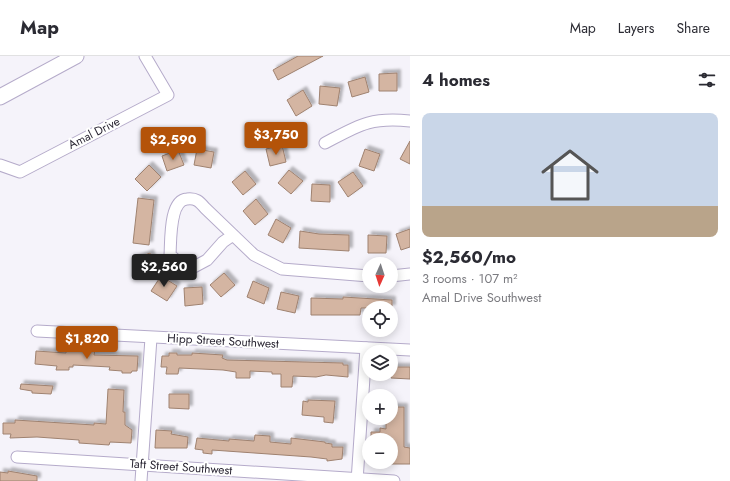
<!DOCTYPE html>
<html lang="en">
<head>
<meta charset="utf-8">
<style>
	:root { --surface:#fff; --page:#f2f2f3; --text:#2b2b33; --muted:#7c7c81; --line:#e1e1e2; --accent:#b45309 }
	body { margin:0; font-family:Jost,sans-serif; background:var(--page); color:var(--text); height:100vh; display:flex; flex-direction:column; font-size:15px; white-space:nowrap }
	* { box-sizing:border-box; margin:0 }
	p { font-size:13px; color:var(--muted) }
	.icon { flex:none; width:22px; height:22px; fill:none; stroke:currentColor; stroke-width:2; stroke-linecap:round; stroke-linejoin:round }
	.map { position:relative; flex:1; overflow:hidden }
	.drawer { display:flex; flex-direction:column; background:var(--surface); width:320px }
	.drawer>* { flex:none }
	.needle { width:26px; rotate:183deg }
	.controls { position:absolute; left:362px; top:201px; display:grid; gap:8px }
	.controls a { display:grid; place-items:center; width:36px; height:36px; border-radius:50%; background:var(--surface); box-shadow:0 2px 10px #0003; font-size:20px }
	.price { position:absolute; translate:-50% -34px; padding:0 9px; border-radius:4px; background:var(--accent); color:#fff; font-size:13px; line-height:26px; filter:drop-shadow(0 1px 2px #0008) }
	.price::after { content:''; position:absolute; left:50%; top:24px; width:12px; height:9px; margin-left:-6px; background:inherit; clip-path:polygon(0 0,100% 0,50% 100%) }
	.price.on { background:#222; color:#fff }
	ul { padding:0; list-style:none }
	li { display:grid; align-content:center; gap:8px; height:212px; padding:0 12px }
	li span { display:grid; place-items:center; height:124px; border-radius:8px; color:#555 }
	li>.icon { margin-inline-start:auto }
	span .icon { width:72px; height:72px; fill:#fffc; stroke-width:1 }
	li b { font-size:17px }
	h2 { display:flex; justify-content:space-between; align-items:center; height:48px; padding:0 12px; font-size:17px }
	header { display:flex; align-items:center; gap:24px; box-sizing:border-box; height:56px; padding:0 20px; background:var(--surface); border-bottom:1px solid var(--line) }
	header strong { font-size:19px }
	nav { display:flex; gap:22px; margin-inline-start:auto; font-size:14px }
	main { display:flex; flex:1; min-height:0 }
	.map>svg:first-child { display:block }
</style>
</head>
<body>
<header>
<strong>Map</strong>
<nav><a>Map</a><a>Layers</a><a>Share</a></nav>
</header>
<main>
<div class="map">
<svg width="410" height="425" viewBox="0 0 410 425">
	<defs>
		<filter id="shadow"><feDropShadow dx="3.5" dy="-3.5" stdDeviation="1" flood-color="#0004"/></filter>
	</defs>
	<rect width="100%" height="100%" fill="#f5f3fa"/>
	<g fill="#d4b5a2" stroke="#9f8270" filter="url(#shadow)">
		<path d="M 298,0 L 323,0 L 278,24 L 273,14 Z"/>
		<path d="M 397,17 L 397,35 L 379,35 L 379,18 Z"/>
		<path d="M 365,21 L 369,36 L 352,41 L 348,26 Z"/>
		<path d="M 320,30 L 340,32 L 337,50 L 319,48 Z"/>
		<path d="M 303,34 L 312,50 L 296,60 L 287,44 Z"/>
		<path d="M 410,85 L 410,108 L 400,103 Z"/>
		<path d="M 282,89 L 286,106 L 270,110 L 266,93 Z"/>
		<path d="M 197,93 L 214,96 L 211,112 L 194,109 Z"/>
		<path d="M 365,93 L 380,98 L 374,115 L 359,110 Z"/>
		<path d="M 178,94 L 184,109 L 167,115 L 162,100 Z"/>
		<path d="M 149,109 L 161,121 L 147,135 L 135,123 Z"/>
		<path d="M 289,114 L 303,125 L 291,138 L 278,127 Z"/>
		<path d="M 245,115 L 256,128 L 243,139 L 232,126 Z"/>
		<path d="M 353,116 L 363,130 L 348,141 L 338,126 Z"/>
		<path d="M 312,128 L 330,129 L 330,146 L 311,145 Z"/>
		<path d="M 138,142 L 154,144 L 149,189 L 133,187 Z"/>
		<path d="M 256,143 L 268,158 L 255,169 L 243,155 Z"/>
		<path d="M 276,163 L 291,172 L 283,187 L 268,179 Z"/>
		<path d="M 410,173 L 410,191 L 401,194 L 396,178 Z"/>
		<path d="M 300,175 L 319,178 L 349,179 L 349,195 L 299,192 Z"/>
		<path d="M 368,179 L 387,180 L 386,197 L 368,197 Z"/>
		<path d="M 150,197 L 156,214 L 140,220 L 134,203 Z"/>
		<path d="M 224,217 L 235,229 L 221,241 L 210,229 Z"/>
		<path d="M 161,220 L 177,230 L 167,245 L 151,235 Z"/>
		<path d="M 253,225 L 269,232 L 264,248 L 247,241 Z"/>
		<path d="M 202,231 L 203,248 L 185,250 L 184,232 Z"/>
		<path d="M 281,236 L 299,240 L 295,257 L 277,253 Z"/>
		<path d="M 343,241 L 392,244 L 392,252 L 361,252 L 360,259 L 311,259 L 311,242 L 343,243 Z"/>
		<path d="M 66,293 L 95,295 L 94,299 L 138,300 L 137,315 L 132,315 L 131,317 L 122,317 L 122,315 L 109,314 L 110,311 L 73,309 L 73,311 L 69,311 L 69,314 L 56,314 L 57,310 L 35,308 L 36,295 L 66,297 Z"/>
		<path d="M 169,297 L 177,297 L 177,299 L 192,299 L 192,297 L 223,299 L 222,302 L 227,304 L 343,307 L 343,309 L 348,309 L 348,321 L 326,319 L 316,321 L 293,320 L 292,331 L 281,331 L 281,318 L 272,318 L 272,316 L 250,315 L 250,322 L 236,322 L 236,316 L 223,314 L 179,312 L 178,318 L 166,318 L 167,311 L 161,311 L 162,300 L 169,300 Z"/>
		<path d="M 391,311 L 410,311 L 410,323 L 391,322 Z"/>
		<path d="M 21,328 L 53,330 L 51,338 L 32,337 L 32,335 L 20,333 Z"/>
		<path d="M 108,333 L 124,334 L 123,356 L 125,356 L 125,369 L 132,374 L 131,387 L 110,386 L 109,389 L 79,387 L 79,384 L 37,381 L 10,382 L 11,378 L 3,378 L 3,367 L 15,367 L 15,364 L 94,369 L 94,367 L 106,368 Z"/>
		<path d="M 169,338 L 189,338 L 189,353 L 169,352 Z"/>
		<path d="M 308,344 L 335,345 L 333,367 L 324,366 L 324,361 L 302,359 L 303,345 L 308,346 Z"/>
		<path d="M 391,351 L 404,351 L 404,391 L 410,392 L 410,408 L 391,408 L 391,384 L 371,383 L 371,376 L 380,376 L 380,372 L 386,373 L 386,362 L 391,362 Z"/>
		<path d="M 156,374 L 172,375 L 171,378 L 188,381 L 187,392 L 155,392 Z"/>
		<path d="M 255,379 L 270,380 L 270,386 L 291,388 L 291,382 L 325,386 L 325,387 L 332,388 L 332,391 L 343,391 L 342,403 L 327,405 L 327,403 L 311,401 L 212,394 L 212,398 L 203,397 L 203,394 L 195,393 L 197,382 L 229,385 L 229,383 L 254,385 Z"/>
		<path d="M 8,415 L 37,420 L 37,425 L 0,425 L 0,416 L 8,417 Z"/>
	</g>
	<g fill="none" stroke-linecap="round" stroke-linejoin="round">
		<g stroke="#b5abca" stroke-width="13">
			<g id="minor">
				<path d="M 325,87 C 359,69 370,61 410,65"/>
				<path d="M 0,109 L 20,116 L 168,39 L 145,0"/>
				<path d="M 233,179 L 223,186 L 207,204 L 192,212 L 183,210 L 170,199 C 171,185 169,144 187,143 C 196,142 199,145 205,152 L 254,199 L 282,213 L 369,220"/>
				<path d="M 391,220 L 410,218"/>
				<path d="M 37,275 L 410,294"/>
				<path d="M 17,401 L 394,425"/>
				<path d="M 141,425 L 151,282"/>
				<path d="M 357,425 L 366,292"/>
			</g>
		</g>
		<g stroke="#b5abca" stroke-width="17">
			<path id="secondary" d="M 0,41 L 76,0"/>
		</g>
		<use href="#minor" stroke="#fff" stroke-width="11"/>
		<use href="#secondary" stroke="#fff" stroke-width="15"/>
	</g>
	<g text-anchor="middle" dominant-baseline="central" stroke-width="4" stroke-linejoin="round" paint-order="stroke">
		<g font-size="12" fill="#2a2633" stroke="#fff">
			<text transform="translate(94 77) rotate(-27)">Amal Drive</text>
			<text transform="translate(223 285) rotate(3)">Hipp Street Southwest</text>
			<text transform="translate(181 411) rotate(4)">Taft Street Southwest</text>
		</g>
	</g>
</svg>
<div class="controls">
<a><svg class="needle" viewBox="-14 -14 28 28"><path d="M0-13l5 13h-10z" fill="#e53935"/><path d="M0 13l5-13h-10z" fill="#7c7c81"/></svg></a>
<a><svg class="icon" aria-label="locate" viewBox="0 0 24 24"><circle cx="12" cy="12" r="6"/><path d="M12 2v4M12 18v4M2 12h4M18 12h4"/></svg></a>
<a><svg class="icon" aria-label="layers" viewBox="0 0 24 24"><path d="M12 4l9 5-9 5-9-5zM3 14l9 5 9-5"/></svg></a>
<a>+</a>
<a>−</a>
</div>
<b class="price" style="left:276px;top:100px">$3,750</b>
<b class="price" style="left:173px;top:105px">$2,590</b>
<b class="price on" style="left:164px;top:232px">$2,560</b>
<b class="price" style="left:87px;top:304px">$1,820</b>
</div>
<section class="drawer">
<h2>4 homes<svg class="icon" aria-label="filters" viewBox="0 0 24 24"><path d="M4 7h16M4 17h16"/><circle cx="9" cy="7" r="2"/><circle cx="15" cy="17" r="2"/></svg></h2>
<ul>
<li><span style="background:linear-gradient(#c9d6e8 75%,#b9a48a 0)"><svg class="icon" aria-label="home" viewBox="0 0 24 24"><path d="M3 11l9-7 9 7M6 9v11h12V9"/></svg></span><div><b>$2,560/mo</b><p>3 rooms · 107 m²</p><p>Amal Drive Southwest</p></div></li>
</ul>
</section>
</main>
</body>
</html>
